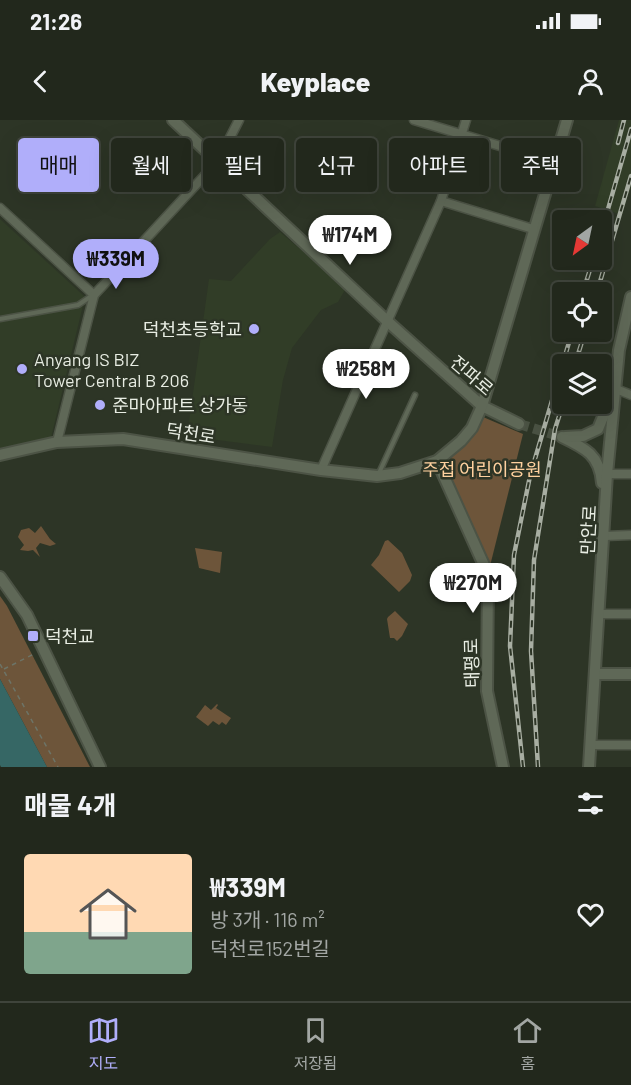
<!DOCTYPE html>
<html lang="ko">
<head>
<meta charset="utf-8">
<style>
	:root { --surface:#22281c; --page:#2a3025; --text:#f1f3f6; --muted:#a2a6a3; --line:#3f443b; --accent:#b0aefa }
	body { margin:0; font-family:Barlow,"Noto Sans KR",sans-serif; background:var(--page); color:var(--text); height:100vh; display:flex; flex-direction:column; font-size:22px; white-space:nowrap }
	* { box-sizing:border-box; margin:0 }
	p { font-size:20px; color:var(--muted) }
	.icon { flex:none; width:33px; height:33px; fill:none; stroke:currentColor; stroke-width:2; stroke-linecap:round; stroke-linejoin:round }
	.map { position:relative; height:647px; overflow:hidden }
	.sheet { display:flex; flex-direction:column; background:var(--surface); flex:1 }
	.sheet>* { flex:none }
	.top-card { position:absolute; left:18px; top:18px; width:596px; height:54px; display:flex; gap:12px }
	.needle { width:39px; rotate:213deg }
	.controls { position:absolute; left:552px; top:90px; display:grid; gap:12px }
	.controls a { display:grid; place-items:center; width:60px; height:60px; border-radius:6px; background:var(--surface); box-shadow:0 6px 24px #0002,0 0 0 2px var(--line); font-size:30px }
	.price { position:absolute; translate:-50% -51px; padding:0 14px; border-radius:21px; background:#fff; color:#222; font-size:20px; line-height:39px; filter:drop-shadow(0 2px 3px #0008) }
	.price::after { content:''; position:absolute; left:50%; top:36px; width:18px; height:14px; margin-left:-9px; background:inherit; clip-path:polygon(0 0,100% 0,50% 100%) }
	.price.on { background:var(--accent); color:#111 }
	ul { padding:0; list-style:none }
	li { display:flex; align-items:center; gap:18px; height:150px; padding:0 24px }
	li span { display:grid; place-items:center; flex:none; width:168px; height:120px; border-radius:6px; color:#555 }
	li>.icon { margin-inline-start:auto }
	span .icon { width:72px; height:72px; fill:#fffc; stroke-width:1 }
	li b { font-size:26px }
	h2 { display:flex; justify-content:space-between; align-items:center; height:72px; padding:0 24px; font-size:26px }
	.pill { padding:0 21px; border-radius:6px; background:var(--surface); box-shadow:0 6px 24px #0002,0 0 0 2px var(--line); font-size:21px; line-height:54px }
	.pill.on { background:var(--accent); color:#111 }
	.status { display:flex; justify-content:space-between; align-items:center; height:42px; padding:0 30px; background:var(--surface); direction:ltr }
	.status svg { height:16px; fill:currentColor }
	header { display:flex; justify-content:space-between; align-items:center; height:78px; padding:0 24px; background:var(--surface); font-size:27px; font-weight:800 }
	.dock { display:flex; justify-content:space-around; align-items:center; height:84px; border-top:2px solid var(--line); background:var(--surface); font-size:16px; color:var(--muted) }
	.dock a { display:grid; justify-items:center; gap:3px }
	.dock .on { color:var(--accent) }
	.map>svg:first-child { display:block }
</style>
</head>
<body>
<div class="status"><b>21:26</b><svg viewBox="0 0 49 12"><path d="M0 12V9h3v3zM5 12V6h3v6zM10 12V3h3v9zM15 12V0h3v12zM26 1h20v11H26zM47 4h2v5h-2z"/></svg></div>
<header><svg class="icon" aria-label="back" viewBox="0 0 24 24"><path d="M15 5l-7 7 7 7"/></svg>Keyplace<svg class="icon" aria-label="person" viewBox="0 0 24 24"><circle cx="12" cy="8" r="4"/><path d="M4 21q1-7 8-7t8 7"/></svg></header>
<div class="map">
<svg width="631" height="647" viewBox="0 0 631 647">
	<rect width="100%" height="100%" fill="#2d3526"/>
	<g fill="#313d27">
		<path d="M 619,0 L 631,0 L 631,67 L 622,95 L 595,86 Z"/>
		<path d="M 0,99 L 85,177 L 51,318 L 0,328 Z"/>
		<path d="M 280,112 L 346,168 L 338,182 L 321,190 L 292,228 L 283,260 L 272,327 L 187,316 L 209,159 L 231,161 L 270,119 Z"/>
	</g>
	<g fill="#6d553a">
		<path d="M 483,297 L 523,314 L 488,454 L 446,345 Z"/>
		<path d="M 41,406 L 50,419 L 56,424 L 50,426 L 40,423 L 36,428 L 40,437 L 33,430 L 28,431 L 20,430 L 24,425 L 18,417 L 21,410 L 29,408 L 35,413 Z"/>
		<path d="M 388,420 L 402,433 L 412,455 L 410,461 L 399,472 L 371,445 L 379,435 L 385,421 Z"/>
		<path d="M 195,428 L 222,432 L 220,453 L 199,448 Z"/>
		<path d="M 0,476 L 7,486 L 90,647 L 47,647 L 0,559 Z"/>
		<path d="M 395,491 L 408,504 L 402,516 L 397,521 L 394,518 L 390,518 L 387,499 L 388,497 Z"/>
		<path d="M 217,584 L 218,585 L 216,588 L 231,598 L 226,605 L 222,602 L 219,605 L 213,601 L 208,606 L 196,597 L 205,585 L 211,590 Z"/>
	</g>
	<path fill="#366765" d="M 0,559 L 47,647 L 1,647 L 0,645 Z"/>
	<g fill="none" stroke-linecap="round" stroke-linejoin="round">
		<path stroke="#495142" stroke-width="10" stroke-dasharray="10 5" stroke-linecap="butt" d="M 519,304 L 562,317"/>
		<g stroke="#4c5345" stroke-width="7">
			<g id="service">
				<path d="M 0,199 L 78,185 L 93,175"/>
				<path d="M 379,353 L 415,275"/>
			</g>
		</g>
		<g stroke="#4c5345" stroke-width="11">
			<g id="minor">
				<path d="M 414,0 L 553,42"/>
				<path d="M 441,81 L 533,109"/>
				<path d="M 0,88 L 94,175"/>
				<path d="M 616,269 L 631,275"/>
				<path d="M 57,322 L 94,175 L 218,41 L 239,0"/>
				<path d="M 321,350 L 441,81 L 466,0"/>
				<path d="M 607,354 L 631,354"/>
				<path d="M 605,416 L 631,415"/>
				<path d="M 599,494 L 631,494"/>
				<path d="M 590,625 L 631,625"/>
			</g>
		</g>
		<g stroke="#4c5345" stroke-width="14">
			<g id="tertiary">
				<path d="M 173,0 L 386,200 L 482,286 L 519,304"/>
				<path d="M 562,317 C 585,328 600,335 602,363"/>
				<path d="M 565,317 L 583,316 L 598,309 L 612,275"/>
				<path d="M 0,335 L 57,322 L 123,319 L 321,350 L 377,356 L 400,353 L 437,341 L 461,321 L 472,308 L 482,286 L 567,0"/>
				<path d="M 437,341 L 488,454 L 487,571 L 503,647"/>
				<path d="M 0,457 L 27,495 L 100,647"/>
				<path d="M 595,554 L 631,554"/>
				<path d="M 589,647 L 607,354 L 619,230 L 631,177"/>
			</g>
		</g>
		<g stroke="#6d7467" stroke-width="1.5" stroke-dasharray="4.5 4.5" stroke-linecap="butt">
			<path d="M 0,544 L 58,647"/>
			<path d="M 4,549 L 34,534"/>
		</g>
		<use href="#service" stroke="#5f6857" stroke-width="4"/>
		<use href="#minor" stroke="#5f6857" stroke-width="8"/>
		<use href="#tertiary" stroke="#5f6857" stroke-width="10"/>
		<g stroke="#a8aea2" stroke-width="4.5">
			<g id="rail">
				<path d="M 618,23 L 624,0"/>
				<path d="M 602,110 L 631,9"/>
				<path d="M 583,172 L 593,140"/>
				<path d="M 597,172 L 631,56"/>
				<path d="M 575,244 L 585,212"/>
				<path d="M 523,647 L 510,526 L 514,435 L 530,356 L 572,212"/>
				<path d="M 538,647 L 531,531 L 534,440 L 555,309 L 563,284"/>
			</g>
		</g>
		<use href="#rail" stroke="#2d3526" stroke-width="2" stroke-dasharray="7" stroke-linecap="butt"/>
	</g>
	<g fill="#b0aefa" stroke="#2d3526" stroke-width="2">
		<circle cx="254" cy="209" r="6"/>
		<circle cx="22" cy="249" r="6"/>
		<circle cx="100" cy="285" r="6"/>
		<rect x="27" y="510" width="12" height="12" rx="3"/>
	</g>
	<g text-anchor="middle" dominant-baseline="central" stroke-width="5" stroke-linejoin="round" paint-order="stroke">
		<g font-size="18" fill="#e8ede3" stroke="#2d3526" text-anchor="start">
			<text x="242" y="209" text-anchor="end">덕천초등학교</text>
			<text x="34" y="239">Anyang IS BIZ<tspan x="34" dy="21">Tower Central B 206</tspan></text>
			<text x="112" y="285">준마아파트 상가동</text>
			<text x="45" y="516">덕천교</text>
		</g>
		<g font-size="18" fill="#e8ede3" stroke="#2d3526">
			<text transform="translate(472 255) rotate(41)">전파로</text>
			<text transform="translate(191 313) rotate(9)">덕천로</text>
			<text transform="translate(588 410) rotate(-87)">만안로</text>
			<text transform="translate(471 543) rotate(-91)">태평로</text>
		</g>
		<g font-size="18" fill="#ffd19f" stroke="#2d3526">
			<text x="482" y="349">주접 어린이공원</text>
		</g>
	</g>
</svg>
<div class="controls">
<a><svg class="needle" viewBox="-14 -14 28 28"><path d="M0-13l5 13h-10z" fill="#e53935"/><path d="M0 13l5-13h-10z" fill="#a2a6a3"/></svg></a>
<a><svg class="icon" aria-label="locate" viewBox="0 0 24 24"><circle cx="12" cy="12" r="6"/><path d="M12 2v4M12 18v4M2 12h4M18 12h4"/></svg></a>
<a><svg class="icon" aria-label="layers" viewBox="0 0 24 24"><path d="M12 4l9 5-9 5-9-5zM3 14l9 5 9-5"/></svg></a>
</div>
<b class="price" style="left:350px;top:146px">₩174M</b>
<b class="price on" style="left:116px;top:170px">₩339M</b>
<b class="price" style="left:366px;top:280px">₩258M</b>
<b class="price" style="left:473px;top:494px">₩270M</b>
<div class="top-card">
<a class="pill on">매매</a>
<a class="pill">월세</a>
<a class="pill">필터</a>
<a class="pill">신규</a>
<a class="pill">아파트</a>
<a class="pill">주택</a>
</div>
</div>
<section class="sheet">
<h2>매물 4개<svg class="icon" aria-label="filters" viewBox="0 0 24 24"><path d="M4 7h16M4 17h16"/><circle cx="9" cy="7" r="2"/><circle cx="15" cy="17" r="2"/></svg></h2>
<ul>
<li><span style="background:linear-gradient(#ffd9b3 65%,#7fa58c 0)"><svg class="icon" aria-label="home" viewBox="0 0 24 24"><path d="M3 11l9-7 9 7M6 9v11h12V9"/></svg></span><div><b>₩339M</b><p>방 3개 · 116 m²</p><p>덕천로152번길</p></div><svg class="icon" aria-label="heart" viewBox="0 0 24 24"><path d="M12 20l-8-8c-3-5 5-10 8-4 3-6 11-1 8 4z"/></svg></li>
</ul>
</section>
<nav class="dock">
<a class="on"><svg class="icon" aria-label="map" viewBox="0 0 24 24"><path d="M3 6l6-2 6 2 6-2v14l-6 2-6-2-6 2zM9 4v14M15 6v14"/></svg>지도</a>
<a><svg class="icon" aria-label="saved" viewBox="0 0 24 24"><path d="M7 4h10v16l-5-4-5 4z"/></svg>저장됨</a>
<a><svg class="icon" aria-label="home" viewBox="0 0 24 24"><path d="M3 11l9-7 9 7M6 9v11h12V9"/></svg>홈</a>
</nav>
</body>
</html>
